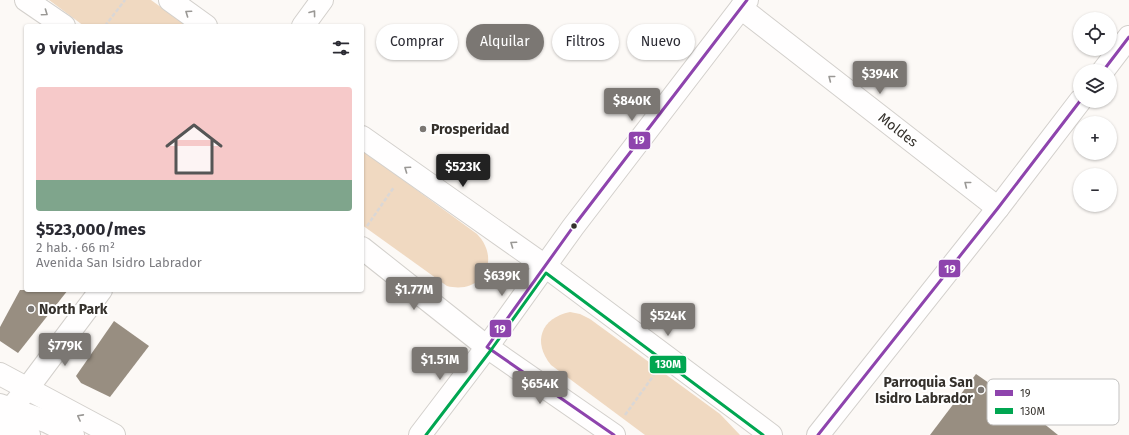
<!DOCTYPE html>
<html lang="es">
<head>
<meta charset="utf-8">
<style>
	:root { --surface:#fff; --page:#f2f2f3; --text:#2b2b33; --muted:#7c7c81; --accent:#7b7773 }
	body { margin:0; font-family:"Fira Sans",sans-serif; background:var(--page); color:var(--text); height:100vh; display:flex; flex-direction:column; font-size:15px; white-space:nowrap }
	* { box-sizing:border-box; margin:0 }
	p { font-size:13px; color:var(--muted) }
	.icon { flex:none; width:22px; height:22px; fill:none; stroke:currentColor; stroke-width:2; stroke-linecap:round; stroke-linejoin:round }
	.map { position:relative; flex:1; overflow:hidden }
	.panel { position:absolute; left:24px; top:24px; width:340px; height:268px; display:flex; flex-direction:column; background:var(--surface); border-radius:4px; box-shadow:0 1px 3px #0004 }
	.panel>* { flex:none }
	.top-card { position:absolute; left:376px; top:24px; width:380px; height:36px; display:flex; gap:8px }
	.controls { position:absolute; left:1073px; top:12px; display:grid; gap:8px }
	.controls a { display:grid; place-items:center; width:44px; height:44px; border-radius:50%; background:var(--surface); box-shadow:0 1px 3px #0004; font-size:20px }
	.price { position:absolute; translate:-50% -34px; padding:0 9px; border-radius:4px; background:var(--accent); color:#fff; font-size:13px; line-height:26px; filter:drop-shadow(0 1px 2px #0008) }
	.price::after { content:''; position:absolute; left:50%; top:24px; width:12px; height:9px; margin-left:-6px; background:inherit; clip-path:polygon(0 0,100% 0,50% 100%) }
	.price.current { background:#222; color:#fff }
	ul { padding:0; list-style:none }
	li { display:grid; align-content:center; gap:8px; height:212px; padding:0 12px }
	li span { display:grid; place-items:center; height:124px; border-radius:4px; color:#555 }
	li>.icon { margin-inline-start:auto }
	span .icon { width:72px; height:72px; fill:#fffc; stroke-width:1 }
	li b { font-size:17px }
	h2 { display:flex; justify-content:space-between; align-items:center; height:48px; padding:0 12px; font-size:17px }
	.tag { padding:0 14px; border-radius:18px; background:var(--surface); box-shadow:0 1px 3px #0004; font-size:14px; line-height:36px }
	.tag.current { background:var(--accent); color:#fff }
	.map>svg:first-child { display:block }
</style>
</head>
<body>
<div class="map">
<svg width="1129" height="435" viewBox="0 0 1129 435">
	<rect width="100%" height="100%" fill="#fcf9f6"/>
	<g fill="#f0d9c1">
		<path d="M 49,0 L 151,0 L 187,26 L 84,26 Z"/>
		<path d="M 362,150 L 477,234 C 502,260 482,295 447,286 L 362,225 Z"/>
		<path d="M 570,312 L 580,314 L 590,319 L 720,414 L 740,435 L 645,435 L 551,365 C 532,342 541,318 570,312 Z"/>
	</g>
	<g fill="#988e81">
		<path d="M 20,290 L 68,290 L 18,353 L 0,341 L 0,327 Z"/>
		<path d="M 114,321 L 149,346 L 110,397 L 81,383 L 76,376 Z"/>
		<path d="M 976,374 L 1022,406 L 1058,435 L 930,435 Z"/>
	</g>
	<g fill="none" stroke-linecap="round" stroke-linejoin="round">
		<g stroke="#d3d0cc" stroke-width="24">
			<g id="minor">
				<path d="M 26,0 L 64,26"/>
				<path d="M 170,0 L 206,26"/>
				<path d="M 741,8 L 998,208"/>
				<path d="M 303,26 L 322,0"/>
				<path d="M 1103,71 L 1129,37"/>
				<path d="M 362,137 L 545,266 L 771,435"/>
				<path d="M 362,248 L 487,347 L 614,435"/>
				<path d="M 0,405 L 48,422 L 73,435"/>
				<path d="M 0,422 L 27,389 L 101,290"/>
				<path d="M 0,423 L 29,435"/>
				<path d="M 420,435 L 487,347 L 573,227 L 747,0"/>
				<path d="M 818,435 L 998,208 L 1080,101"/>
			</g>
		</g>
		<g stroke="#d3d0cc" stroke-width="24">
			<path id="major" d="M 0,374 L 114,435"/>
		</g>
		<g stroke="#dad7d6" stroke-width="2.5" stroke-dasharray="4 2" stroke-linecap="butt">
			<path d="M 105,26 L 125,0"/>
			<path d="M 367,226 L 394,187"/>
			<path d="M 625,415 L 654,375"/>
		</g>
		<use href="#minor" stroke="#fffefe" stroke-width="22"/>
		<use href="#major" stroke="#fffefe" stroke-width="22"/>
		<g stroke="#fff" stroke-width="6">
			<g id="bus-1">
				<path d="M 1103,71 L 1129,37"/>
				<path d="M 614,435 L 487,347 L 573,227 L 747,0"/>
				<path d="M 818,435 L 998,208 L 1080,101"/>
			</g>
		</g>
		<g stroke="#fff" stroke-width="6">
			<path id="bus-2" d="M 426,435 L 491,350 L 546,273 L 763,435"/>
		</g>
		<use href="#bus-1" stroke="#8e44ad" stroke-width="3"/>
		<use href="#bus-2" stroke="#00a651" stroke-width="3"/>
	</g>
	<defs><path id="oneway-chevron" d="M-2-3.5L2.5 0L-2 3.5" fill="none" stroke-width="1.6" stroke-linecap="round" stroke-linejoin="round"/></defs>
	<g stroke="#9a9895">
		<use href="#oneway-chevron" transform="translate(45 13) rotate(35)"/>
		<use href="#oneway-chevron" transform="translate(188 13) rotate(-145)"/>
		<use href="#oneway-chevron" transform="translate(313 13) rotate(-53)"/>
		<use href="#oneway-chevron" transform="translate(831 78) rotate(-142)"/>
		<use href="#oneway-chevron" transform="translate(407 169) rotate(-145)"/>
		<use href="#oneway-chevron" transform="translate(967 184) rotate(-142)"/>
		<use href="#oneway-chevron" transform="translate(513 244) rotate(-145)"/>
		<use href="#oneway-chevron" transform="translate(80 417) rotate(-152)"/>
	</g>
	<g fill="#7b7773" stroke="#fff" stroke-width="1.5">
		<circle cx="423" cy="129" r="4"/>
		<circle cx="31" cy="309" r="4"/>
		<circle cx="981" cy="390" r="4"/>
	</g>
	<circle fill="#35312c" stroke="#fff" stroke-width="1.5" cx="574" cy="226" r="3.5"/>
	<g text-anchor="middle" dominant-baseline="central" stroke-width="4" stroke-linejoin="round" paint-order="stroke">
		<g font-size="14" font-weight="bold" fill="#35312c" stroke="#fff" text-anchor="start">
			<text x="431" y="129">Prosperidad</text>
			<text x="39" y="309">North Park</text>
			<text x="973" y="382" text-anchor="end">Parroquia San<tspan x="973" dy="16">Isidro Labrador</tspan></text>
		</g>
		<g font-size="14" fill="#35312c" stroke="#fff">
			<text transform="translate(898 130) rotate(38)">Moldes</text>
		</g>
	</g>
	<rect x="987" y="379" width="132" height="46" rx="6" fill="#fff" stroke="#c2c1c0" stroke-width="1"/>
	<rect x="995" y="390" width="18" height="6" fill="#8e44ad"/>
	<rect x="995" y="408" width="18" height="6" fill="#00a651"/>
	<g font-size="11" fill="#35312c">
		<text x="1020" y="397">19</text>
		<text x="1020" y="415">130M</text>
	</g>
	<g stroke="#fff" stroke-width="1.5">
		<rect x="628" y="131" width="23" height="19" rx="4" fill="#8e44ad"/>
		<rect x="938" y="259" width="23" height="19" rx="4" fill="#8e44ad"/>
		<rect x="489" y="319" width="23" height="19" rx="4" fill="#8e44ad"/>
		<rect x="649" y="355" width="38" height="19" rx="4" fill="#00a651"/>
	</g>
	<g font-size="11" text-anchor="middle" font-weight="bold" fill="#fff">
		<text x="639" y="144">19</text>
		<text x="950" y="273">19</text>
		<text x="500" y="333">19</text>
		<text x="668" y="368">130M</text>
	</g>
</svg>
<div class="controls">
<a><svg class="icon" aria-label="locate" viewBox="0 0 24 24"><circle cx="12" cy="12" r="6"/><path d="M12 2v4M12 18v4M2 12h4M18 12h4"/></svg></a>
<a><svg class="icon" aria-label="layers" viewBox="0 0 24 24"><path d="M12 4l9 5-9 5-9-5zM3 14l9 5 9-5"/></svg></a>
<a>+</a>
<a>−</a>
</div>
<b class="price" style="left:880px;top:95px">$394K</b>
<b class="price" style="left:632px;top:122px">$840K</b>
<b class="price current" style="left:463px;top:188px">$523K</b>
<b class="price" style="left:502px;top:297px">$639K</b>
<b class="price" style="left:414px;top:311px">$1.77M</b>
<b class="price" style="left:668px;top:337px">$524K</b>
<b class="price" style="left:65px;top:367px">$779K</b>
<b class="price" style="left:440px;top:381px">$1.51M</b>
<b class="price" style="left:540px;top:405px">$654K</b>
<div class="top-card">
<a class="tag">Comprar</a>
<a class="tag current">Alquilar</a>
<a class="tag">Filtros</a>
<a class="tag">Nuevo</a>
</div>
<section class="panel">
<h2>9 viviendas<svg class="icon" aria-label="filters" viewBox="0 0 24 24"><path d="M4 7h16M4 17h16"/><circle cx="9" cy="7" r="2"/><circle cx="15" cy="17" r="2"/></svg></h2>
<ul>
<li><span style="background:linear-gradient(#f6c9c9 75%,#7fa58c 0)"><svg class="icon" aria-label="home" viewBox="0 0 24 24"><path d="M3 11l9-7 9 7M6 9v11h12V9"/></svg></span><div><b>$523,000/mes</b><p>2 hab. · 66 m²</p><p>Avenida San Isidro Labrador</p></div></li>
</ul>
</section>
</div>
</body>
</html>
